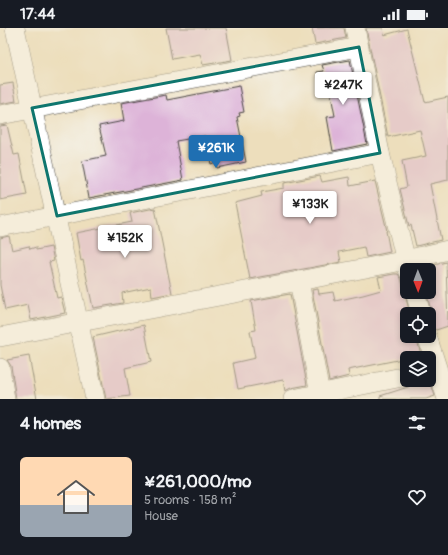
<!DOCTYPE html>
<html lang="en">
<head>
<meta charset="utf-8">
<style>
	:root { --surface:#171b24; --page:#242831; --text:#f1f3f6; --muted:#9ea1a6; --accent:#1f6fb2 }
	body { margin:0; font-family:Pangolin,sans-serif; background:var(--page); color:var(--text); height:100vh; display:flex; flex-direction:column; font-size:15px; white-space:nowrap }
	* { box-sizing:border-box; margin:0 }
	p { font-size:13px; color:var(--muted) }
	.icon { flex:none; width:22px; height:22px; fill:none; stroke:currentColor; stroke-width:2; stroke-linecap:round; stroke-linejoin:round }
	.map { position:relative; height:371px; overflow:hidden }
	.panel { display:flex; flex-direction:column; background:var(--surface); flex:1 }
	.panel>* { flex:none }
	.needle { width:26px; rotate:179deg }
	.controls { position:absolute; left:400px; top:235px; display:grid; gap:8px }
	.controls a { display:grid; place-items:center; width:36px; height:36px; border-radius:6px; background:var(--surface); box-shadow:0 2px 6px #0003; font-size:20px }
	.price { position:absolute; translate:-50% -34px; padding:0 9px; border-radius:4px; background:#fff; color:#222; font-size:13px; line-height:26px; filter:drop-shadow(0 1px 2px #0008) }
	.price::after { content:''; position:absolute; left:50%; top:24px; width:12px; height:9px; margin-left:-6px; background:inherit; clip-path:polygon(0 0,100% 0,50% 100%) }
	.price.on { background:var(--accent); color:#fff }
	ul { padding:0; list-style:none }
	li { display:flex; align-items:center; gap:12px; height:100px; padding:0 20px }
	li span { display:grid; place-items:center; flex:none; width:112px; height:80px; border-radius:6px; color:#555 }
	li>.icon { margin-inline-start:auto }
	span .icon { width:48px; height:48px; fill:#fffc; stroke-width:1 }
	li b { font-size:17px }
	h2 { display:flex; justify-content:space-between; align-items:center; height:48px; padding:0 20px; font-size:17px }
	.status { display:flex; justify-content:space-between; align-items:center; height:28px; padding:0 20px; background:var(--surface); direction:ltr }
	.status svg { height:11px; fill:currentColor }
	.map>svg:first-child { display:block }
</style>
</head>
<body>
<div class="status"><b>17:44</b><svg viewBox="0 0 49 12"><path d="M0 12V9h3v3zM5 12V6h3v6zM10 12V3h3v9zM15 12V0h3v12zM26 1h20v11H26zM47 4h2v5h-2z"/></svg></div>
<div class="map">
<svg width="448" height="371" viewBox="0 0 448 371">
	<rect width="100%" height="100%" fill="#f6f6f2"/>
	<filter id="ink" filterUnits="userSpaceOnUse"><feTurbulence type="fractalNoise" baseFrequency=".025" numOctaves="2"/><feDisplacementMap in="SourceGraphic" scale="8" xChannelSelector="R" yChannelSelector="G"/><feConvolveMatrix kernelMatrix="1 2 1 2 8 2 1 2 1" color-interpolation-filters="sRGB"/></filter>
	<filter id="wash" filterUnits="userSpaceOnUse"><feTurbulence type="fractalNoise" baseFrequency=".012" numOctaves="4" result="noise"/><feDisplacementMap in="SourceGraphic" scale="16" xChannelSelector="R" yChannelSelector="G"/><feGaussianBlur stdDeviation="0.9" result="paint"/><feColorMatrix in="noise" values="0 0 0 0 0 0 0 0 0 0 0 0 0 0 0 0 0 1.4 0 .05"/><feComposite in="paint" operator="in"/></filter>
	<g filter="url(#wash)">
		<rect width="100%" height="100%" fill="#eddebc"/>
		<g id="blocks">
			<g fill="#ddb3d8">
				<path d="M 166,0 L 226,0 L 232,32 L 203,37 L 200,26 L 172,31 Z"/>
				<path d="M 312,0 L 344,0 L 346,10 L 315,16 Z"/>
				<path d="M 366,0 L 383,0 L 384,7 L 407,1 L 425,74 L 448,69 L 448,152 L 430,156 L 441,212 L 416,218 L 411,197 L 409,198 L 400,161 L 407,159 L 402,133 L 426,128 L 420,102 L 388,109 Z"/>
				<path d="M 350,32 L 367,116 L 333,123 L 327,89 L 335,88 L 330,62 L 321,64 L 317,44 L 324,43 L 322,37 Z"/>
				<path d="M 13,55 L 16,73 L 0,76 L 0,57 Z"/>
				<path d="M 239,58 L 244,84 L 239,85 L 240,88 L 237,89 L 246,134 L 217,140 L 216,134 L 211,136 L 205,108 L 176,113 L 183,152 L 89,170 L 82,133 L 106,128 L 99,98 L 124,93 L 121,75 L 166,67 L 167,72 Z"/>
				<path d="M 7,97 L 14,127 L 19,126 L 27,167 L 0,172 L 0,98 Z"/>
				<path d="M 320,148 L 322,154 L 349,149 L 350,158 L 375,153 L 387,203 L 386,203 L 390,224 L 366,229 L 364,219 L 339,224 L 341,234 L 250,251 L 235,175 L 262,168 L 261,164 L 284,160 L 284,155 Z"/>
				<path d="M 155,180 L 172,265 L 152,269 L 151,259 L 122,265 L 123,275 L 93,280 L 83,232 L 81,233 L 76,205 L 132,194 L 130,185 Z"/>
				<path d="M 9,208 L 12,222 L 29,218 L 30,221 L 36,219 L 36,222 L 51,219 L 54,233 L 49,234 L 57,270 L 61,269 L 65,285 L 31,292 L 28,277 L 5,282 L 0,257 L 0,210 Z"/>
				<path d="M 446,234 L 448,298 L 436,302 L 429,297 L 432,288 L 427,266 L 429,266 L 429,242 L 422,242 L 422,240 Z"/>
				<path d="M 394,246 L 398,246 L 401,250 L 410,286 L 407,286 L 407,308 L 416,308 L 422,330 L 407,330 L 348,342 L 349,348 L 329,353 L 312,262 L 318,261 L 319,266 L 333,264 L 335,273 L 363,267 L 381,262 L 378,249 Z"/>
				<path d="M 290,266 L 307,357 L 291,360 L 285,363 L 283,352 L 238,361 L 233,335 L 255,330 L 250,303 L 256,302 L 251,273 Z"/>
				<path d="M 144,297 L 151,334 L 125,340 L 130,368 L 106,371 L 93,309 Z"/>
				<path d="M 29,328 L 37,371 L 16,371 L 11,338 L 7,332 Z"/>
				<path d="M 430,352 L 435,368 L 426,371 L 380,371 L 380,368 Z"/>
			</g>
		</g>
	</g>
	<g filter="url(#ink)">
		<use href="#blocks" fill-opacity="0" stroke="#484641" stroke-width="1"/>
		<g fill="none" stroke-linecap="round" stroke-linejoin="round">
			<g stroke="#484641" stroke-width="20">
				<g id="minor">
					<path d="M 15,0 L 95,371"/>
					<path d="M 355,0 L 380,125 L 408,242"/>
					<path d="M 0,87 L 359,19"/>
					<path d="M 0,199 L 380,125"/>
					<path d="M 299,253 L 320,366"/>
					<path d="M 415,264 L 421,286"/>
					<path d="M 427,308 L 447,371"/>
					<path d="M 0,309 L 299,253 L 397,234 L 448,222"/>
					<path d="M 0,340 L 5,371"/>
					<path d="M 293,371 L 407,348"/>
				</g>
			</g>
			<use href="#minor" stroke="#fff" stroke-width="19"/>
		</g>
	</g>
	<path d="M0 0H448V371H0ZM 359,19 L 380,125 L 57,188 L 32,80 Z" fill="#eddebc" fill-opacity=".55" fill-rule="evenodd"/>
	<path fill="none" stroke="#0f766e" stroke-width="3" stroke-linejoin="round" d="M 359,19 L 380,125 L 57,188 L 32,80 Z"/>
</svg>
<div class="controls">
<a><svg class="needle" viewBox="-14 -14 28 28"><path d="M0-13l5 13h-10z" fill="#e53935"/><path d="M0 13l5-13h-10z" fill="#9ea1a6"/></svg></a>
<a><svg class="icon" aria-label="locate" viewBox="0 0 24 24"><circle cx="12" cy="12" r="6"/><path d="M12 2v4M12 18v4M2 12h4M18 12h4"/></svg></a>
<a><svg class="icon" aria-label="layers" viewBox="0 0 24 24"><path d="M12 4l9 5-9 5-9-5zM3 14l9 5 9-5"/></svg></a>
</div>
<b class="price" style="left:343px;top:78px">¥247K</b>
<b class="price on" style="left:216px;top:141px">¥261K</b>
<b class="price" style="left:310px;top:197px">¥133K</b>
<b class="price" style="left:125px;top:231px">¥152K</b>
</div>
<section class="panel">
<h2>4 homes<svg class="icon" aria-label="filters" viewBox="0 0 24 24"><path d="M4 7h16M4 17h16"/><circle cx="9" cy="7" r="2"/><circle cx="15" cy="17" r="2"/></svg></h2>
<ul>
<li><span style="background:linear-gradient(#ffd9b3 60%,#9aa5b1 0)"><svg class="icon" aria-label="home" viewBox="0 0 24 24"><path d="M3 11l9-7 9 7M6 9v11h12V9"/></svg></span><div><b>¥261,000/mo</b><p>5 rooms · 158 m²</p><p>House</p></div><svg class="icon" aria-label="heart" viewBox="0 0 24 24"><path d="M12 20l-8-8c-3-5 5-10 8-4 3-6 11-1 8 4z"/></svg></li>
</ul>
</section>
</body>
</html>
